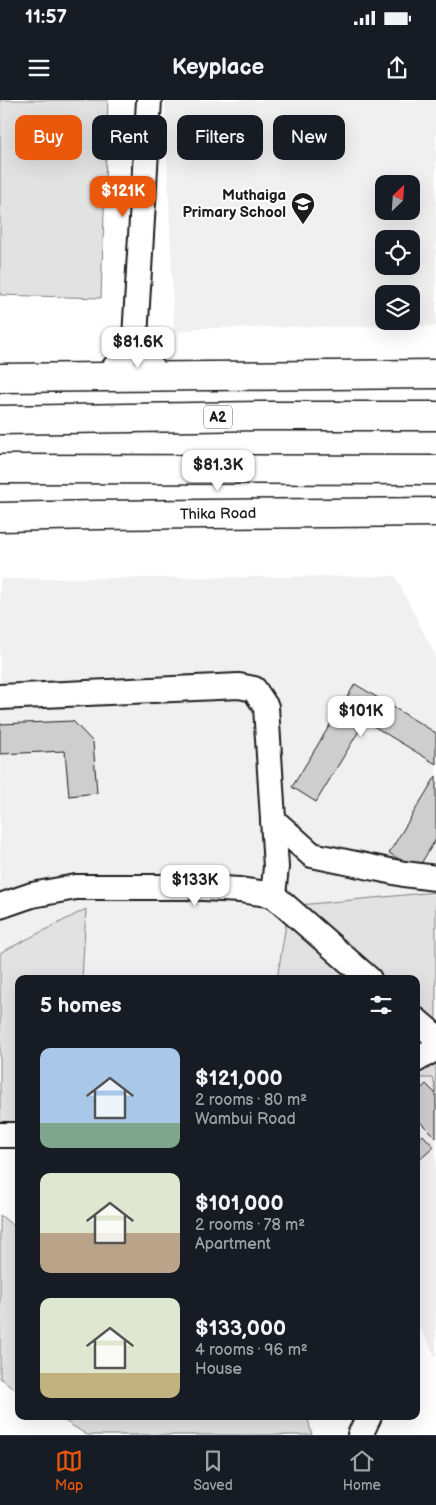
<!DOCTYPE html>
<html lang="en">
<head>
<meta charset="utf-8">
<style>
	:root { --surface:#171b24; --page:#242831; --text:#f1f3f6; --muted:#9ea1a6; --line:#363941; --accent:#ea580c }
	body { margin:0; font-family:"Balsamiq Sans",sans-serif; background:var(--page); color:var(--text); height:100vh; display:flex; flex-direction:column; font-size:19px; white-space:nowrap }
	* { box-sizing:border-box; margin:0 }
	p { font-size:16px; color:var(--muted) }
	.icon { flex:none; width:28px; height:28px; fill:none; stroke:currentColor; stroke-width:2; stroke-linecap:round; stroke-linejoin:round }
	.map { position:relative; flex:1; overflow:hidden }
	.sheet { position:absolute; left:15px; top:875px; width:405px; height:445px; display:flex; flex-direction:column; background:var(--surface); border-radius:10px; box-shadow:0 5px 20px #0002 }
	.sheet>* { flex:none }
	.banner { position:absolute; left:15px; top:15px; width:406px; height:45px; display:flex; gap:10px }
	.needle { width:32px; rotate:25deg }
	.controls { position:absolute; left:375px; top:75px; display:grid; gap:10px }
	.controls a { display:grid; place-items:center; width:45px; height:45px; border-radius:10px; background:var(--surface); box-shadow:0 5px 20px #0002; font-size:25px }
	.price { position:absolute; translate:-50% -42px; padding:0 11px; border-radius:10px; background:#fff; color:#222; font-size:16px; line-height:32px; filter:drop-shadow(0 1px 2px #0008) }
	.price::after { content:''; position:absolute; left:50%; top:30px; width:15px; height:11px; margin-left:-8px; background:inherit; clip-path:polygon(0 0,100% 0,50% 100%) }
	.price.current { background:var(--accent); color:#fff }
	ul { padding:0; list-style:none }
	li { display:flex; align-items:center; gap:15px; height:125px; padding:0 25px }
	li span { display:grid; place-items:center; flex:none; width:140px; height:100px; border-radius:10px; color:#555 }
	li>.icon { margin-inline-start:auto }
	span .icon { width:60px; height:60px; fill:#fffc; stroke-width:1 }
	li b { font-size:21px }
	h2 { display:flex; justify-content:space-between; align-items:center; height:60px; padding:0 25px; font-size:21px }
	.tag { padding:0 18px; border-radius:10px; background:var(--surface); box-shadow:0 5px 20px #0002; font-size:18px; line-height:45px }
	.tag.current { background:var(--accent); color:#fff }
	.status { display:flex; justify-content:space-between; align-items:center; height:35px; padding:0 25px; background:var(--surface); direction:ltr }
	.status svg { height:14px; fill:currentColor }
	header { display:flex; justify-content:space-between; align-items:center; height:65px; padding:0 25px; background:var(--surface); font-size:22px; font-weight:700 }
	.dock { display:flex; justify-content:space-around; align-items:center; height:70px; border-top:1px solid var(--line); background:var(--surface); font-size:14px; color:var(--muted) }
	.dock a { display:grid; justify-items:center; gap:2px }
	.dock .current { color:var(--accent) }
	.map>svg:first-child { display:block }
</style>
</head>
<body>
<div class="status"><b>11:57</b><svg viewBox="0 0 49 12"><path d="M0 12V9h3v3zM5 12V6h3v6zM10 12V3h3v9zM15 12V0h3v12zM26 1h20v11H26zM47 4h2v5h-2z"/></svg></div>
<header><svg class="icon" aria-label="menu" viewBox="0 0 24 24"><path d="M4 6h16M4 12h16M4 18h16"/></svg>Keyplace<svg class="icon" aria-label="share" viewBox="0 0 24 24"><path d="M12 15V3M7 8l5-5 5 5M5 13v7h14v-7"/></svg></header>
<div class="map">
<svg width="436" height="1335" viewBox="0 0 436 1335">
	<rect width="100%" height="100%" fill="#fff"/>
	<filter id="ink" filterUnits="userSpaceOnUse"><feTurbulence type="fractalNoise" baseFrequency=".02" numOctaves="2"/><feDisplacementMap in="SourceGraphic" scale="10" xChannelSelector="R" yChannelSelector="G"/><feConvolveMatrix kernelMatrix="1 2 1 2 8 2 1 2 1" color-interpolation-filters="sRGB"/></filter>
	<g filter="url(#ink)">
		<g fill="#f0f0f0" fill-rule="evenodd">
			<path d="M 165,0 L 436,0 L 436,226 L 199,228 L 174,233 ZM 384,84 L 411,84 L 411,111 L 384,111 ZM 384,139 L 411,139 L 411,166 L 384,166 ZM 384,194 L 411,194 L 411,221 L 384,221 Z"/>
			<path d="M 395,476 L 436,557 L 436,924 L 416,879 L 19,879 L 0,1028 L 0,479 Z"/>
			<path d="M 436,967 L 436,1257 L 416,1221 L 416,979 Z"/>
		</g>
		<g fill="#e2e2e2" stroke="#7f7f7f">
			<path d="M 0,0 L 108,0 L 101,198 L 0,195 Z"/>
			<path d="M 436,792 L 436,993 L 433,978 L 416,978 L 416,879 L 277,879 L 289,806 Z"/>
			<path d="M 86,809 L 82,879 L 19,879 L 19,1036 L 0,1028 L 0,853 Z"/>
			<path d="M 0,1115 L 19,1130 L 19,1292 L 0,1278 Z"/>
			<path d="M 57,1316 L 307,1316 L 312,1335 L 87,1335 Z"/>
		</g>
		<g fill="#cecece" stroke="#1c1c1c">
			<path d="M 355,584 L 436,633 L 436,664 L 365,621 L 316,702 L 292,687 Z"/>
			<path d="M 73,621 L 93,642 L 97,693 L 69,696 L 65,651 L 0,654 L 0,624 Z"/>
			<path d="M 436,676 L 436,739 L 417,770 L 389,753 Z"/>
			<path d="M 426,984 L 436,994 L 436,1038 L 419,1021 L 416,1024 L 416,993 Z"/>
			<path d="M 423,1035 L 434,1047 L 416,1063 L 416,1041 Z"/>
		</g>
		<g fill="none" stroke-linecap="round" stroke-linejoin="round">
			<g stroke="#1c1c1c" stroke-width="28">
				<g id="minor">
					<path d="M 135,238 L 145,257 L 157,276"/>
					<path d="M 107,276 L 123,258 L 135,238 L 149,0"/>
					<path d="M 0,597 L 239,586 L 254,589 L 266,607 L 276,767 L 273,795"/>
					<path d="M 273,720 L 312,755 L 404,774 L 436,778"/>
					<path d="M 0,806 L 32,795 L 76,787 L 186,787 L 240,790 L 273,795 L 369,879"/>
					<path d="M 416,920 L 436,937"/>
					<path d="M 416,960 L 436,948"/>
					<path d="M 0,1035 L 19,1035"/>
					<path d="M 360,1335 L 369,1316"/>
				</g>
			</g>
			<g stroke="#1c1c1c" stroke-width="31">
				<g id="major">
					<path d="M 0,278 L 436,274"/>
					<path d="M 0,417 L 98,415 L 436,412"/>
				</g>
			</g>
			<g stroke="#1c1c1c" stroke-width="31">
				<g id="highway">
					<path d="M 0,320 L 260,316 L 436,316"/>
					<path d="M 0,369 L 436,370"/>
				</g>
			</g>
			<use href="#minor" stroke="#fff" stroke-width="24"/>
			<use href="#major" stroke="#fff" stroke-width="28"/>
			<use href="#highway" stroke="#fff" stroke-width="28"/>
		</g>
	</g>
	<defs>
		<g id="school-pin" transform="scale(1.25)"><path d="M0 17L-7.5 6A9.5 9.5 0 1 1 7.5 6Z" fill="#1c1c1c" stroke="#fff"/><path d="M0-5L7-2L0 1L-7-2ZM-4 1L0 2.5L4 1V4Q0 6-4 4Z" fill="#fff"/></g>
	</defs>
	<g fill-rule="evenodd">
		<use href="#school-pin" x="303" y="104"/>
	</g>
	<g text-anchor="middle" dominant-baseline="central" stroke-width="4" stroke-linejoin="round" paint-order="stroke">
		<rect fill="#fff" stroke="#606060" stroke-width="1" x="204" y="305.5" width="28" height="23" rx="4"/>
		<g font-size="14" font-weight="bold" fill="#1c1c1c">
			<text x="218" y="317">A2</text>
		</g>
		<g font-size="15" font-weight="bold" fill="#1c1c1c" stroke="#fff" text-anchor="end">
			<text x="286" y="95">Muthaiga<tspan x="286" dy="17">Primary School</tspan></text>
		</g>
		<g font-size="15" fill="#1c1c1c" stroke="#fff">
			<text transform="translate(218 414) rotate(-1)">Thika Road</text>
		</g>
	</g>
</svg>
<div class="controls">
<a><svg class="needle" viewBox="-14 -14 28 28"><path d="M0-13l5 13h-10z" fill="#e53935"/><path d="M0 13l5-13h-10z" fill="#9ea1a6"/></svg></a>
<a><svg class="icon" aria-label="locate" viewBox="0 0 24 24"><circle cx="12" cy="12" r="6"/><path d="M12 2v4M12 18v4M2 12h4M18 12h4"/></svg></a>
<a><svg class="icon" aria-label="layers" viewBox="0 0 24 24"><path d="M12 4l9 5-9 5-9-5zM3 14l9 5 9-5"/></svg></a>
</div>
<b class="price current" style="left:123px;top:118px">$121K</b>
<b class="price" style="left:138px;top:269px">$81.6K</b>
<b class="price" style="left:218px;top:392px">$81.3K</b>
<b class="price" style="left:361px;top:638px">$101K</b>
<b class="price" style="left:195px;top:807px">$133K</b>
<div class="banner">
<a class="tag current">Buy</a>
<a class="tag">Rent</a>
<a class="tag">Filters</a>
<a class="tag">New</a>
</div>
<section class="sheet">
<h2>5 homes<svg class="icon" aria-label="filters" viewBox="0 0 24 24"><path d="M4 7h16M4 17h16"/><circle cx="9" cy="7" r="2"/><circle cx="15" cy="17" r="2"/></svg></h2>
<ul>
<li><span style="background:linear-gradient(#a9c7e8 75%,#7fa58c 0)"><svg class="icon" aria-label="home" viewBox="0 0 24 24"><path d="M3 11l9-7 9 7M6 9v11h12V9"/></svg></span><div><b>$121,000</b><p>2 rooms · 80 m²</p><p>Wambui Road</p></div></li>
<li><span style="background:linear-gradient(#dfe7d0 60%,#b9a48a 0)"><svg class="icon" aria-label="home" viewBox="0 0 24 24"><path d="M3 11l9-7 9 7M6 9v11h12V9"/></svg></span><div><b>$101,000</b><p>2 rooms · 78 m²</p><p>Apartment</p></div></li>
<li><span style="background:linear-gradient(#dfe7d0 75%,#c2b280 0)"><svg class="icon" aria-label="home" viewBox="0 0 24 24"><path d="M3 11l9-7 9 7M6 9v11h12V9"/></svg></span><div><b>$133,000</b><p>4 rooms · 96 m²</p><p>House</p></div></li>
</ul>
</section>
</div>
<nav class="dock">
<a class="current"><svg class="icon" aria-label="map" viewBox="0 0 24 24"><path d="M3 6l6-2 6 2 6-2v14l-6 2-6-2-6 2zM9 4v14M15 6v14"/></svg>Map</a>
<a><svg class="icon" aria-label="saved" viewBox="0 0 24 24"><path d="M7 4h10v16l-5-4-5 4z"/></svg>Saved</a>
<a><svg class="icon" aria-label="home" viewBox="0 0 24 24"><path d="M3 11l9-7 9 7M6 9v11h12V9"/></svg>Home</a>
</nav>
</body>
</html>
